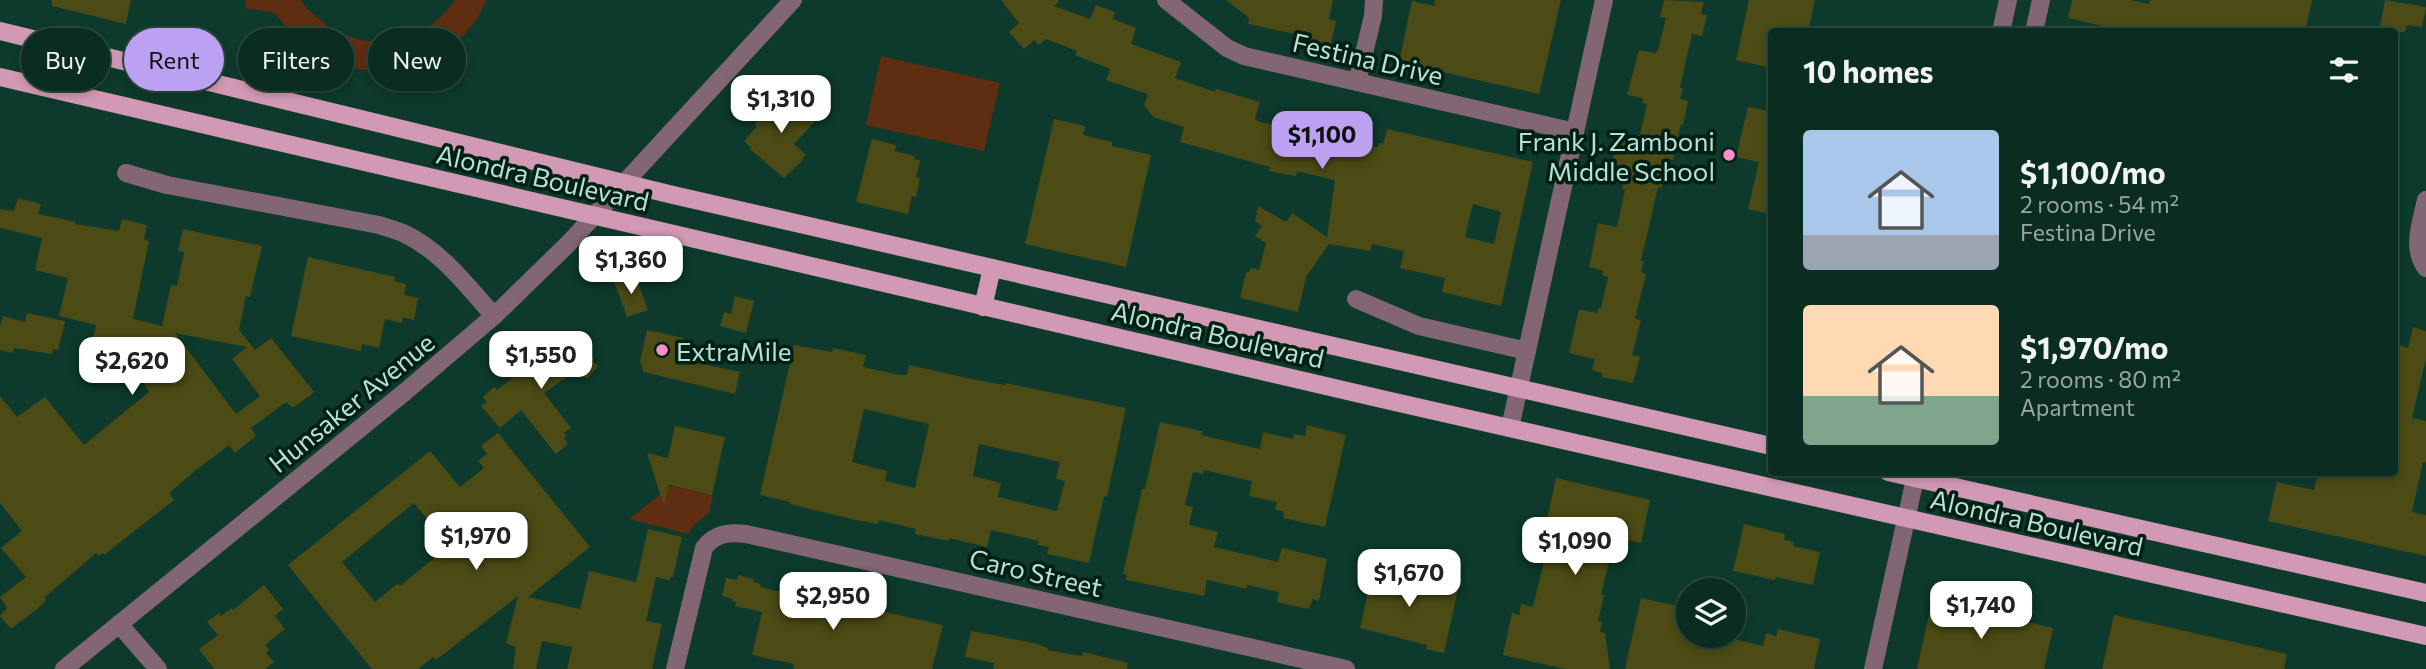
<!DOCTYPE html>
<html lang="en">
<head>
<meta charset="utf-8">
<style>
	:root { --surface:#0a2c21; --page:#18382e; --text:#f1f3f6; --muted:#99a7a5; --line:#2a483f; --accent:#bca0f2 }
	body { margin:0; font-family:Commissioner,sans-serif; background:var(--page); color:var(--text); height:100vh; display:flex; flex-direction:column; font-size:26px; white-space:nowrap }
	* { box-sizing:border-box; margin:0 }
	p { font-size:23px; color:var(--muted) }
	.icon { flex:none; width:38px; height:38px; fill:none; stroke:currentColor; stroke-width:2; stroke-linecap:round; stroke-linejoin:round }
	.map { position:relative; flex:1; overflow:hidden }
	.side { position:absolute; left:1768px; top:28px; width:630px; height:448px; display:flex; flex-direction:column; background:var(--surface); border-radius:7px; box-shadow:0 4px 10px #0003,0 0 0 2px var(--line) }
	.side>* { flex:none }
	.hud { position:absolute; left:21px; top:28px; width:665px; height:63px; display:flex; gap:14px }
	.controls { position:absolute; left:1676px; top:578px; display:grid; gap:14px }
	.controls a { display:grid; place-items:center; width:70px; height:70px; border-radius:50%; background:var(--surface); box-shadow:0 4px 10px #0003,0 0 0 2px var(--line); font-size:35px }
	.price { position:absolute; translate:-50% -60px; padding:0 16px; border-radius:14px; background:#fff; color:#222; font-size:23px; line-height:46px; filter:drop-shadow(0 2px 4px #0008) }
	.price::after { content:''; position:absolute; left:50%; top:42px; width:21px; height:16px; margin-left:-10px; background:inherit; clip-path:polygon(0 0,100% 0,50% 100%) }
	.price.active { background:var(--accent); color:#111 }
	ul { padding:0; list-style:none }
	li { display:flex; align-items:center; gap:21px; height:175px; padding:0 35px }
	li span { display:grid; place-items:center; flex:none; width:196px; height:140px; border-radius:7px; color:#555 }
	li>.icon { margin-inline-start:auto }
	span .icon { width:84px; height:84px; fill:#fffc; stroke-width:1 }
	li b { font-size:30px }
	h2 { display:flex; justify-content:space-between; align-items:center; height:84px; padding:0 35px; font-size:30px }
	.tag { padding:0 24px; border-radius:32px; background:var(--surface); box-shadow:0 4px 10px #0003,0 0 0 2px var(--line); font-size:24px; line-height:63px }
	.tag.active { background:var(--accent); color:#111 }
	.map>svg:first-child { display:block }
</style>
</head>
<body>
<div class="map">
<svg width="2426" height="669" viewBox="0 0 2426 669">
	<rect width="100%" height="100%" fill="#0d3a2c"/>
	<g fill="#5f2d0f">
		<path d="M 246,0 L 300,0 C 342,53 414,59 455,0 L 487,0 C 482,8 479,17 473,24 C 440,68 371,84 322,57 C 302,46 288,30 275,13 L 245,8 Z"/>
		<path d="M 881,56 L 1000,83 L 984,151 L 866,125 Z"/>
		<path d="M 671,486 L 713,495 L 709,513 L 693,526 L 688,534 L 629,519 Z"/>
	</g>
	<g fill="#4c4b16" fill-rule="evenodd">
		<path d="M 52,0 L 131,0 L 126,24 L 52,6 Z"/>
		<path d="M 1001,0 L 1060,0 L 1054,6 L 1090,19 L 1096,5 L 1115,12 L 1113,19 L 1136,28 L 1131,44 L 1181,62 L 1175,78 L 1215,92 L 1216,89 L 1260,102 L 1255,119 L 1260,122 L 1291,129 L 1291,126 L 1296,128 L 1300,111 L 1345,120 L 1341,138 L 1346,139 L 1346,142 L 1378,147 L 1379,143 L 1383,144 L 1387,129 L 1533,162 L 1501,306 L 1442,292 L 1445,278 L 1400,268 L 1404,251 L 1372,244 L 1371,251 L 1329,244 L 1306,277 L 1298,312 L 1240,298 L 1246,273 L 1250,271 L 1251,268 L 1259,270 L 1266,243 L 1255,236 L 1262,226 L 1255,221 L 1258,206 L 1286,222 L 1292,213 L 1327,237 L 1335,180 L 1297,171 L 1296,176 L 1269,171 L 1270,167 L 1180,142 L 1184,127 L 1153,117 L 1144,105 L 1148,94 L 1106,80 L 1110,69 L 1075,55 L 1077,51 L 1046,39 L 1039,45 L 1034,40 L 1024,49 L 1009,32 L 1019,23 ZM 1473,204 L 1501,212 L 1494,244 L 1465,237 Z"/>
		<path d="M 1226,0 L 1333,0 L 1329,19 L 1336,21 L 1330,47 L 1299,40 L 1300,35 L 1248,24 L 1249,18 Z"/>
		<path d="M 1435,0 L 1561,0 L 1539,94 L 1399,62 L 1412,1 L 1434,6 Z"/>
		<path d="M 1664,0 L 1704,2 L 1701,14 L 1707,15 L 1702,36 L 1692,34 L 1680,88 L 1683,88 L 1680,99 L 1688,101 L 1683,125 L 1681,124 L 1673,160 L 1668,159 L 1661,188 L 1658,187 L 1641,261 L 1644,261 L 1641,272 L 1646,274 L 1635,319 L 1641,320 L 1632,355 L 1640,357 L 1633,383 L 1602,377 L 1602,373 L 1592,370 L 1595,359 L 1569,353 L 1579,309 L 1597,313 L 1599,308 L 1601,308 L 1608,277 L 1602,275 L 1603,271 L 1589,267 L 1598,223 L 1617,227 L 1625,190 L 1622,189 L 1623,185 L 1608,181 L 1618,136 L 1636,140 L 1637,135 L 1640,135 L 1647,104 L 1642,103 L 1643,98 L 1627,95 L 1639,50 L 1656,53 L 1658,50 L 1666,18 L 1660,17 Z"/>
		<path d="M 1749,0 L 1815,0 L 1808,32 L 1771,32 L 1771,68 L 1736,60 Z"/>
		<path d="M 2072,0 L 2130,0 L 2149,4 L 2150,0 L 2312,0 L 2305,32 L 2128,32 L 2068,18 Z"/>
		<path d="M 2385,0 L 2426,7 L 2422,27 L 2407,25 L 2405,32 L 2379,32 Z"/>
		<path d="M 785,92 L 817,119 L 794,144 L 806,155 L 801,160 L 802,161 L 784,178 L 750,149 L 751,148 L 744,141 L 757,126 L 755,124 Z"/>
		<path d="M 1748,107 L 1771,112 L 1771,214 L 1748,209 L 1759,162 L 1736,157 Z"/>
		<path d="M 1054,119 L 1085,126 L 1083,135 L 1112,142 L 1112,146 L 1151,155 L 1126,267 L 1025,244 Z"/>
		<path d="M 872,139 L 896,145 L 895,151 L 915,156 L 914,159 L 920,160 L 916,178 L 920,178 L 916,197 L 912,196 L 908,214 L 856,202 Z"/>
		<path d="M 18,198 L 41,204 L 38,214 L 76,222 L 75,224 L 119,231 L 122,219 L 147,225 L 144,239 L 149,241 L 133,319 L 162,326 L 171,285 L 177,286 L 184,252 L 178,251 L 183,229 L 262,246 L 250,297 L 246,296 L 239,330 L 255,350 L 271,338 L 314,392 L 293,408 L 286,402 L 251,428 L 256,436 L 235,453 L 229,445 L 195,471 L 169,493 L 174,500 L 104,555 L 102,553 L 99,556 L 96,553 L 44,598 L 46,600 L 37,609 L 11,629 L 0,616 L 7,608 L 0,597 L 26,577 L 1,548 L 22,531 L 0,503 L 0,396 L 17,417 L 45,397 L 84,445 L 149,392 L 142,380 L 178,352 L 129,342 L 123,367 L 88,358 L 96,325 L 59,316 L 68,278 L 35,270 L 42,238 L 0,228 L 0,209 L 14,211 ZM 175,333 L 247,347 L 232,359 L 260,396 L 236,414 Z"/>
		<path d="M 308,257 L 395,277 L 394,281 L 406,284 L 404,295 L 418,298 L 414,320 L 403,317 L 402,323 L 385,319 L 379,348 L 362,344 L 361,351 L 291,336 Z"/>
		<path d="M 635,274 L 648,310 L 627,317 L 614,281 Z"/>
		<path d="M 735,296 L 754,301 L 746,333 L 720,326 L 724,312 L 731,314 Z"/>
		<path d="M 27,313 L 65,321 L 58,350 L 53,349 L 52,354 L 14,348 L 13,353 L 0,350 L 0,326 L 3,316 L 25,322 Z"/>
		<path d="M 2413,327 L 2426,331 L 2426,359 L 2412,418 L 2426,421 L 2426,462 L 2423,462 L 2412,512 L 2426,515 L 2426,556 L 2268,521 L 2277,482 L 2314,490 L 2318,472 L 2394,472 L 2394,344 L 2408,348 Z"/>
		<path d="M 647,330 L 684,338 L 679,359 L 740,372 L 735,394 L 644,372 L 640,361 Z"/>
		<path d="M 565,332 L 594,359 L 592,361 L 598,366 L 587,379 L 581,374 L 578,377 L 573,373 L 544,393 L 571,428 L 564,433 L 567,436 L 564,438 L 568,444 L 556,454 L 521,410 L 500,428 L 481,406 L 487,402 L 483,397 L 494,387 L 497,390 L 529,365 L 532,369 Z"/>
		<path d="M 794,345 L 832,352 L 833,348 L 866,355 L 863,367 L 900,375 L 907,375 L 909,365 L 981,381 L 1005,385 L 1005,383 L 1126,408 L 1107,497 L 1104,496 L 1089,563 L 1047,554 L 1049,547 L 1038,545 L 1039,541 L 991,530 L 987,547 L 949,538 L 949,541 L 915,534 L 916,529 L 879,520 L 878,524 L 856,520 L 790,504 L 790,502 L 760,495 ZM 864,409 L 929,424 L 915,488 L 885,481 L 887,471 L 852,462 ZM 979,444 L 1060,462 L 1056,479 L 1065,481 L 1057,511 L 998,497 L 1001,483 L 973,476 Z"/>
		<path d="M 1160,422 L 1202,431 L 1201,435 L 1260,449 L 1263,432 L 1293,439 L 1294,434 L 1305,436 L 1307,425 L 1346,435 L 1325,527 L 1283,518 L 1284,512 L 1275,509 L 1277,502 L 1249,496 L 1252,481 L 1204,470 L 1203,474 L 1193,472 L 1185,505 L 1193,507 L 1189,525 L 1218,532 L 1214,547 L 1278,562 L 1282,548 L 1327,559 L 1319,601 L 1313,599 L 1309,609 L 1277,602 L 1279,592 L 1247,585 L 1247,589 L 1207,580 L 1204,596 L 1126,580 L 1127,575 L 1123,574 L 1142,489 L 1145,489 Z"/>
		<path d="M 675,426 L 725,437 L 712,495 L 669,485 L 664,506 L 647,453 L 668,458 Z"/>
		<path d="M 498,433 L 590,547 L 528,597 L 580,609 L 589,571 L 636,582 L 648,529 L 682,537 L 673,577 L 670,577 L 670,580 L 656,577 L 646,621 L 662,624 L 652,669 L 567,669 L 572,647 L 542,641 L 536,669 L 513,669 L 516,647 L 506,643 L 518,596 L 436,660 L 433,657 L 418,669 L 372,669 L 288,565 L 430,451 L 460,487 L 484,468 L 478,461 L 487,454 L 481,446 ZM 414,503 L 449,546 L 400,586 L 398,583 L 375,602 L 342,562 Z"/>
		<path d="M 1556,478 L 1650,500 L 1641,543 L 1629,540 L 1628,546 L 1613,544 L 1601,595 L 1604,595 L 1598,621 L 1602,622 L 1600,632 L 1605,633 L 1610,669 L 1565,669 L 1503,655 L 1512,613 L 1519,615 L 1521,604 L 1533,607 L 1545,558 L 1542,558 L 1551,521 L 1547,520 Z"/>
		<path d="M 1744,524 L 1785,534 L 1784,540 L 1794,542 L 1793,546 L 1820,552 L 1813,585 L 1776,577 L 1775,580 L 1733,571 Z"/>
		<path d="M 1373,569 L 1458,589 L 1444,653 L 1426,649 L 1427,645 L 1360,628 Z"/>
		<path d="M 738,575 L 754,579 L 753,582 L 761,584 L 760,587 L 823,601 L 823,598 L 943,625 L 932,669 L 793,669 L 794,664 L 752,655 L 762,612 L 735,606 L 736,602 L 732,601 L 733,599 L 722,596 L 726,578 L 737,580 Z"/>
		<path d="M 264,585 L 283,609 L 275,616 L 285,629 L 265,645 L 269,650 L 266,653 L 274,662 L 265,669 L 214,669 L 199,649 L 218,635 L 207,622 L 219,613 L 221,616 L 232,608 L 233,610 Z"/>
		<path d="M 1641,598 L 1682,607 L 1681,614 L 1689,616 L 1689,635 L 1714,635 L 1763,646 L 1766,633 L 1776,636 L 1778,629 L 1820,639 L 1814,669 L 1625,669 Z"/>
		<path d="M 1932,601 L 2053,628 L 2044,669 L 1917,669 Z"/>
		<path d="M 2114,615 L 2287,654 L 2284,669 L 2102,669 Z"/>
		<path d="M 971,631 L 1034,643 L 1048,648 L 1047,650 L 1082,656 L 1083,652 L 1128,663 L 1127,669 L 993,669 L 994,663 L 965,657 Z"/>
	</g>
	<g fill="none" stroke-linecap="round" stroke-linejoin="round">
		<g stroke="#826673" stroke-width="18">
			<path d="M 1166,0 L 1227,48 L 1244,56 L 1575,132"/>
			<path d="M 2001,32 L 2008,0"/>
			<path d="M 2034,32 L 2041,0"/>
			<path d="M 1357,82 L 1373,16 L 1374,0"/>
			<path d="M 126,173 L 167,185 L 379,225 C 387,228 397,230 405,234 C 441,251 468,287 494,316"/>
			<path d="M 2426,200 C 2421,223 2411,248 2426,268"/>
			<path d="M 1356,299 L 1419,326 L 1527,351"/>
			<path d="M 1510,428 L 1604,0"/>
			<path d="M 119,624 L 158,669"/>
			<path d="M 64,669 L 406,391 L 494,316 L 568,244 L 793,0"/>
			<path d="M 675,669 L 704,548 C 715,533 729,532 746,534 L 1346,669"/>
			<path d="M 1873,669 L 1915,479 L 1920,472"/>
		</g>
		<g stroke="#d299b5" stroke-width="18">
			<path d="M 0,31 L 673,195 L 1771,446"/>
			<path d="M 0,77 L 1386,400 L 2426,636"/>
			<path d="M 983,307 L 992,268"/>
			<path d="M 1888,472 L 2426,593"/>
		</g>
	</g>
	<g fill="#fa8fc7" stroke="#001f15" stroke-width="2.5">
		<circle cx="1729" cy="155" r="7"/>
		<circle cx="662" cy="350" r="7"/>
	</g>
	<g text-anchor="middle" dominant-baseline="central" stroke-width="7" stroke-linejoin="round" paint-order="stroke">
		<g font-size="26" fill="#bae0d1" stroke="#001f15">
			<text transform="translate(1368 58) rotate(13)">Festina Drive</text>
			<text transform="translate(543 177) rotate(13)">Alondra Boulevard</text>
			<text transform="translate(1218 334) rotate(13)">Alondra Boulevard</text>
			<text transform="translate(351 402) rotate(-39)">Hunsaker Avenue</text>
			<text transform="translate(2037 522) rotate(13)">Alondra Boulevard</text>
			<text transform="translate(1036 572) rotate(13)">Caro Street</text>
		</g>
		<g font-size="26" fill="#bae0d1" stroke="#001f15" text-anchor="end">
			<text x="1715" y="140">Frank J. Zamboni<tspan x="1715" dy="30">Middle School</tspan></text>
			<text x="676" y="350" text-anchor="start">ExtraMile</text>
		</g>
	</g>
</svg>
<div class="controls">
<a><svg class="icon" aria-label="layers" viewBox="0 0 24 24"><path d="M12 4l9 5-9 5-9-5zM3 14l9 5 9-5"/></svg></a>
</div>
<b class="price" style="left:781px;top:135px">$1,310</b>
<b class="price active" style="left:1322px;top:171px">$1,100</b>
<b class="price" style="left:631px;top:296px">$1,360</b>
<b class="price" style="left:541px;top:391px">$1,550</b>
<b class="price" style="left:132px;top:397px">$2,620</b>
<b class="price" style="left:476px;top:572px">$1,970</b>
<b class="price" style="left:1575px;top:577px">$1,090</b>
<b class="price" style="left:1409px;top:609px">$1,670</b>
<b class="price" style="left:833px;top:632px">$2,950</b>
<b class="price" style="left:1981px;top:641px">$1,740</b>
<div class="hud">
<a class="tag">Buy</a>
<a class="tag active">Rent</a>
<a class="tag">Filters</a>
<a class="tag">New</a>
</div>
<section class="side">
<h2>10 homes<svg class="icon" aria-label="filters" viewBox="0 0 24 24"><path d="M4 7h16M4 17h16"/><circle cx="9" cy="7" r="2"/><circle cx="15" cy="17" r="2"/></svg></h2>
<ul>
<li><span style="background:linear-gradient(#a9c7e8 75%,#9aa5b1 0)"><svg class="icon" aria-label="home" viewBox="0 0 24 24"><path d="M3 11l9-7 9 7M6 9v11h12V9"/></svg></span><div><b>$1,100/mo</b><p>2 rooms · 54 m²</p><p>Festina Drive</p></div></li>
<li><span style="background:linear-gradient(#ffd9b3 65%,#7fa58c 0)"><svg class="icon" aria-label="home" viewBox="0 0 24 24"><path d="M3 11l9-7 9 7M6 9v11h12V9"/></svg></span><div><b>$1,970/mo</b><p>2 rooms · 80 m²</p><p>Apartment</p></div></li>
</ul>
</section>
</div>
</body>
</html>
